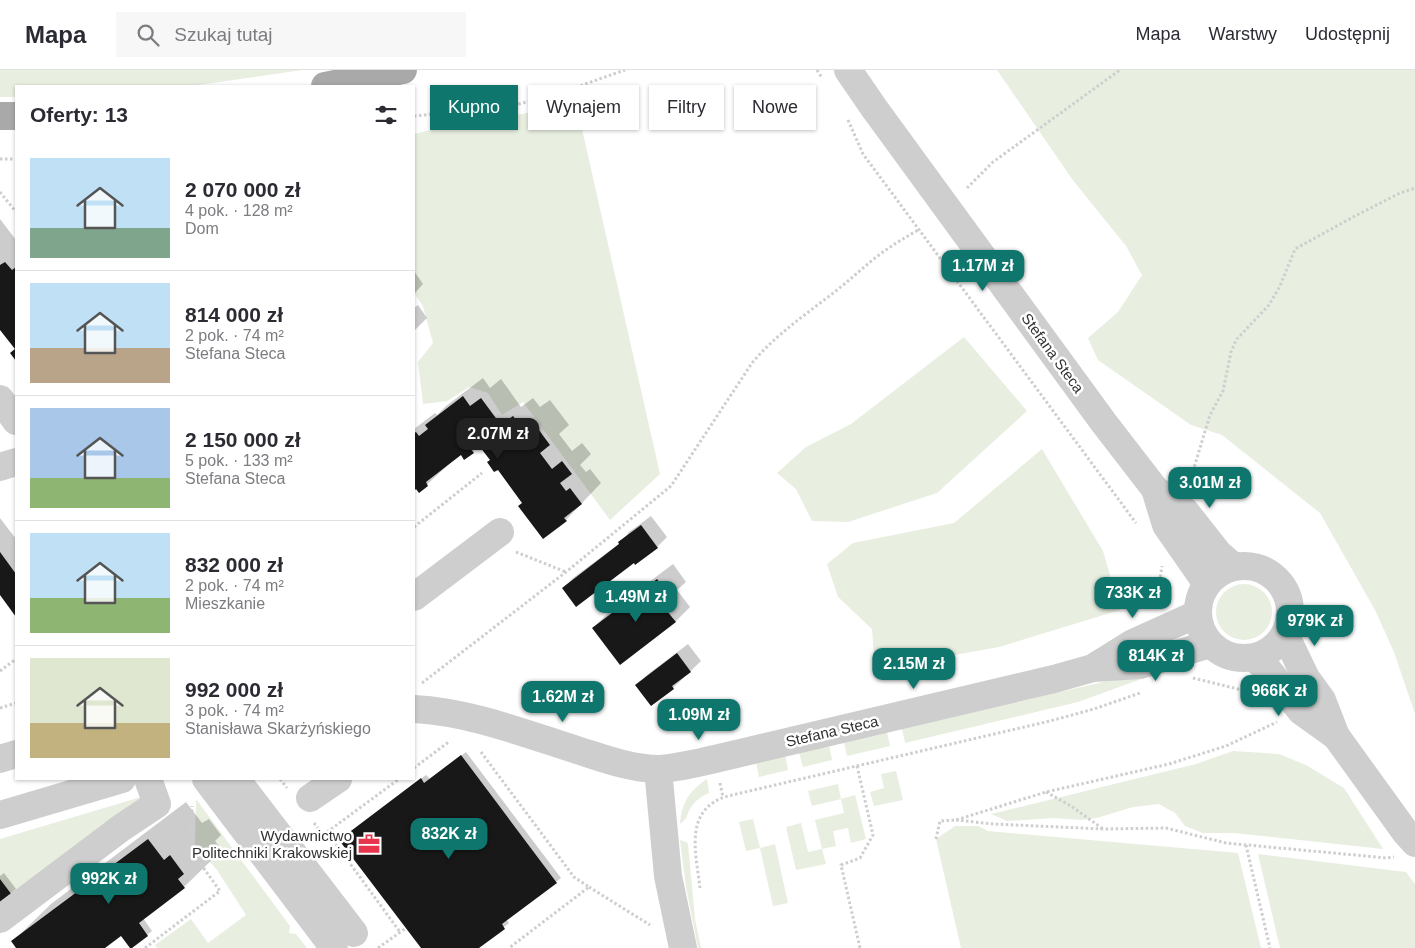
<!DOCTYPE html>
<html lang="pl">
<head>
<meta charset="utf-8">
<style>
	:root { --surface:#fff; --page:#f7f7f7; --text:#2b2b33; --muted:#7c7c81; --line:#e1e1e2; --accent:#0f766e }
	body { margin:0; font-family:Arial,sans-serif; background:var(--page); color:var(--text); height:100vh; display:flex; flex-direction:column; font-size:19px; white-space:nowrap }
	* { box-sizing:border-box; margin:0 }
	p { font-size:16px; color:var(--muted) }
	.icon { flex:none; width:28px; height:28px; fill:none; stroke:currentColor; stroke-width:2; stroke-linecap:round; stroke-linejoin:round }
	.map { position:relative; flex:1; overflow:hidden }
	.panel { position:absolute; left:15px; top:15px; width:400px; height:695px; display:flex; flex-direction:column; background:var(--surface); border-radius:0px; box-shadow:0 1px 4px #0004 }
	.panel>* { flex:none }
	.top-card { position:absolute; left:430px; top:15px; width:475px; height:45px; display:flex; gap:10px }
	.price { position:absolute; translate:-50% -42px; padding:0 11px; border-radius:10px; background:var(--accent); color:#fff; font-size:16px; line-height:32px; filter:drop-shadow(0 1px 2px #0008) }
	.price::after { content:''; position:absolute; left:50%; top:30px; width:15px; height:11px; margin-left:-8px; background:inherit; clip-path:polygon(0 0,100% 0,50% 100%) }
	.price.current { background:#222; color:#fff }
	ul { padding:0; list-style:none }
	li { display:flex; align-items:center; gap:15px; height:125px; padding:0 15px }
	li+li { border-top:1px solid var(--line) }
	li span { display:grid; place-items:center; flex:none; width:140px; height:100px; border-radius:0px; color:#555 }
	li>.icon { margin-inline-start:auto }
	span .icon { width:60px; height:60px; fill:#fffc; stroke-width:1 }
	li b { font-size:21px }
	h2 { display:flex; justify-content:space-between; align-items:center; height:60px; padding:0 15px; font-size:21px }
	.pill { padding:0 18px; border-radius:0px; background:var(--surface); box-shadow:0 1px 4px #0004; font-size:18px; line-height:45px }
	.pill.current { background:var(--accent); color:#fff }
	header { display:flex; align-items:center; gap:30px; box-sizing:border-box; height:70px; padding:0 25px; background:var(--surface); border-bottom:1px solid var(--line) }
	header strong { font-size:24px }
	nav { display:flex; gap:28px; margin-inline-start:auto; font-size:18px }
	.search { width:350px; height:45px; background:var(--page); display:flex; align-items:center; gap:12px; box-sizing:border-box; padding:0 18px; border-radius:0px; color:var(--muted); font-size:19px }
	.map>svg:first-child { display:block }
</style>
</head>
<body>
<header>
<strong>Mapa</strong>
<div class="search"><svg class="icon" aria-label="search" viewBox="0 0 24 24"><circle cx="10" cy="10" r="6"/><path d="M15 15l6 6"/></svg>Szukaj tutaj</div>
<nav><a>Mapa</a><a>Warstwy</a><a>Udostępnij</a></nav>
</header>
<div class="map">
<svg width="1415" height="878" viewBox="0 0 1415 878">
	<rect width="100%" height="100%" fill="#fff"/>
	<g fill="#e8eee0">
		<path d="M 0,0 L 302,0 L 192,16 L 16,16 L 16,27 L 0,27 Z"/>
		<path d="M 997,0 L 1415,0 L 1415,644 L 1394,582 L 1375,540 L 1320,443 L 1222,365 L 1191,355 L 1098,290 L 1088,268 L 1118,242 L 1142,205 L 1126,176 L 1072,109 Z"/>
		<path d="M 575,28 L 660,404 L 610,450 L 523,332 L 502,345 L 488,323 L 469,317 L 447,331 L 423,334 L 418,292 L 433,273 L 423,236 L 414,223 L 414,64 L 473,50 L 523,44 Z"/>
		<path d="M 964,267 L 1027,341 L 937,423 L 848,452 L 812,451 L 796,419 L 777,403 L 806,377 L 851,354 Z"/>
		<path d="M 1042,379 L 1103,481 L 1120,540 L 999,577 L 875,599 L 872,559 L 838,527 L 827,494 L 853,473 L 954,453 Z"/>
		<circle cx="1244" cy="542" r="28"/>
		<path d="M 1141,603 L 1155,604 L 1078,632 L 905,673 L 902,659 Z"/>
		<path d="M 887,662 L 890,676 L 847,686 L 844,672 Z"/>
		<path d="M 829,675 L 832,690 L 803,697 L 799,682 Z"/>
		<path d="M 1233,681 L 1279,684 L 1306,695 L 1344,718 L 1383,779 L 1234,763 L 1203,763 L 1185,756 L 1175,743 L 1159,734 L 1133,737 L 1097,748 L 1082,750 L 1054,748 L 1007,751 L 991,744 L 1196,694 Z"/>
		<path d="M 785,685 L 788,700 L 759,707 L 756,692 Z"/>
		<path d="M 896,701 L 903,730 L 874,736 L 870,722 L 884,718 L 881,704 Z"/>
		<path d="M 707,709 L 709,723 C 702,726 696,730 692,736 C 687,743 687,750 680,754 C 681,733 690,720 707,709 Z"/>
		<path d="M 838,714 L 841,729 L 855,725 L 866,769 L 851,773 L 848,758 L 833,761 L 836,776 L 822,779 L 826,794 L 796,800 L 786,757 L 801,753 L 808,782 L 822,779 L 815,750 L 844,743 L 841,729 L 812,736 L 808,721 Z"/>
		<path d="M 141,727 L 117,752 L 14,827 L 0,809 L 0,769 Z"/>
		<path d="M 196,729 L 290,856 L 289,863 L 296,864 L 307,878 L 157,878 L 155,875 L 191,849 L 208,873 L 246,845 L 217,800 L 195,774 Z"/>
		<path d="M 753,749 L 760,778 L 775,774 L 788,833 L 773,836 L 760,778 L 746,781 L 739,752 Z"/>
		<path d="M 955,756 L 978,756 L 988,761 L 1238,783 L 1261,878 L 961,878 L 936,769 Z"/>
		<path d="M 680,770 L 686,772 L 688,774 L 695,849 L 701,878 L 698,878 L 686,817 Z"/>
		<path d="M 1258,784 L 1406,802 L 1415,814 L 1415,878 L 1280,878 Z"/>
	</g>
	<g fill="#0003">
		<path d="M 0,149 L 16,170 L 16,289 L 11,283 L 16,279 L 0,258 Z"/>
		<path d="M 414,201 L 423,214 L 414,224 Z"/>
		<path d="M 418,235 L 427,248 L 414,261 L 414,238 Z"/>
		<path d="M 483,308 L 490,318 L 501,309 L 521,337 L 533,328 L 540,337 L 550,330 L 569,355 L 559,364 L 572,381 L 582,373 L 591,384 L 580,395 L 586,402 L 590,399 L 601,413 L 566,450 L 523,432 L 480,375 L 465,388 L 461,383 L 446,395 L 447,396 L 420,421 L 416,417 L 414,419 L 414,359 L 435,343 L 437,345 L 446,336 Z"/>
		<path d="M 651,446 L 667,467 L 657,477 L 635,493 L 634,491 L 563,518 L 573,508 L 620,473 L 629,462 Z"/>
		<path d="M 0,448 L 16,469 L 16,544 L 0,523 Z"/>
		<path d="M 673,494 L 686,512 L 677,520 L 690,537 L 675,552 L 593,558 L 608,543 Z"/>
		<path d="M 688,574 L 701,591 L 673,618 L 637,615 L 647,605 Z"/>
		<path d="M 466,682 L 561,808 L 506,849 L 509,853 L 477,878 L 422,878 L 346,765 L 426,705 L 430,709 Z"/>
		<path d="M 186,732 L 202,753 L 209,749 L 221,765 L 215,771 L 222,780 L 184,817 L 143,848 L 152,861 L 147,865 L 126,861 L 103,878 L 18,878 L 13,871 L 51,834 Z"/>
		<path d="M 4,803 L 16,819 L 0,832 L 0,806 Z"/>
	</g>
	<g fill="#181818">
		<path d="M 5,192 L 12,200 L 16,197 L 16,291 L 10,283 L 15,279 L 0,260 L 0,195 Z"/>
		<path d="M 463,326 L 470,336 L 481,328 L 501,355 L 513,346 L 520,355 L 530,348 L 550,375 L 540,383 L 552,399 L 562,391 L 572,404 L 560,413 L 566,421 L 570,418 L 582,434 L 564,448 L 567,451 L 543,469 L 518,436 L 522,433 L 498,400 L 494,402 L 487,392 L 490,390 L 477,373 L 470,378 L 474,383 L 464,390 L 461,385 L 426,412 L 428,416 L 419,423 L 416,419 L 414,421 L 414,363 L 416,362 L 419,366 L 428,359 L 425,355 Z"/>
		<path d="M 641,455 L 658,478 L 635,495 L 634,493 L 576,537 L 562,518 L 619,474 L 618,472 Z"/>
		<path d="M 0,482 L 16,504 L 16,547 L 0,525 Z"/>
		<path d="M 657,509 L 671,528 L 662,535 L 676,552 L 620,595 L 592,558 Z"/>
		<path d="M 677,583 L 691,602 L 672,616 L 674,619 L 651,636 L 635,615 Z"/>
		<path d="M 461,685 L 557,813 L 502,854 L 505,859 L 479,878 L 421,878 L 339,770 L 421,708 L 424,713 Z"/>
		<path d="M 148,769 L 164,790 L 170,785 L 184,804 L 178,809 L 185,818 L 139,853 L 148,866 L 132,878 L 130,878 L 121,866 L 105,878 L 16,878 L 11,871 Z"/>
		<path d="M 0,809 L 12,825 L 0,834 Z"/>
	</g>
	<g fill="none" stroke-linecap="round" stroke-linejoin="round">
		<g stroke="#cecece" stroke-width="3" stroke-dasharray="2.5 2.5" stroke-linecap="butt">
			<path d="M 817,0 L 822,8"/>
			<path d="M 414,46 L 515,35 L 557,24 L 625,0"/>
			<path d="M 848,50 L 863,84 L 1136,453"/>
			<path d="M 0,89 L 16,89"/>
			<path d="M 967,118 L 993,92 L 1120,0"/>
			<path d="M 0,122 L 16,142"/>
			<path d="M 1190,411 L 1210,345 L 1223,321 L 1231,282 L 1236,270 L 1269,235 L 1280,216 L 1295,179 L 1355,146 L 1400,123 L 1415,118"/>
			<path d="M 414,457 L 482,403"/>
			<path d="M 516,482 L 566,502"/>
			<path d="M 1150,535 L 1159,515 L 1162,496"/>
			<path d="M 0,601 L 16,589"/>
			<path d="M 1193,608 L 1250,622"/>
			<path d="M 422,613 L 566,502 L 671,416 L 752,293 C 773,268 798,250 824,230 C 842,217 858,202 875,188 C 889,177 904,168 920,159"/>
			<path d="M 0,638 L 16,633"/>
			<path d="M 481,682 L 574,807 L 589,817 L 509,878"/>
			<path d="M 857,696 L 873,765 L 860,788 L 841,795 L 860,878"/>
			<path d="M 414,698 L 450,671"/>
			<path d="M 280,709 L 287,718"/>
			<path d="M 720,713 L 723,727"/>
			<path d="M 1046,722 L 1071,736 L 1103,759"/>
			<path d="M 956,750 L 993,754 L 1104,759 L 1166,758 L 1226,773 L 1387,788 L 1394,787"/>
			<path d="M 314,753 L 323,765 L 399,709"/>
			<path d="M 327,762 L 400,862"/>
			<path d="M 936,769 L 940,751 L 956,750 L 1046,722 L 1169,694 L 1226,676 L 1277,652"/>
			<path d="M 1246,775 L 1270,878"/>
			<path d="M 191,782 L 192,736"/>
			<path d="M 589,817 L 650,855"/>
			<path d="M 700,818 C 696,783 683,739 728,726 L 1050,651 L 1094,639 L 1140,623"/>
			<path d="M 145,878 L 220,821 L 172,754"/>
			<path d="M 378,878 L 406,858"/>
		</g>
		<g stroke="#cecece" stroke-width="28">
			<path d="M 848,0 L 874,38 L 1104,353 L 1155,419 L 1185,441 L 1218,483 L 1234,497"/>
			<path d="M 0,329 L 16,351"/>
			<path d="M 0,397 L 16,392"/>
			<path d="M 1155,419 L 1166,455 L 1207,514"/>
			<circle cx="1244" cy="542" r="46"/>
			<path d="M 414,527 L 500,462"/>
			<path d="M 1285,564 L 1306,608 L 1322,630 L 1336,666 L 1406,763 L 1415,773"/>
			<path d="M 1254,588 L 1269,601 L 1301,641 L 1336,666"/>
			<path d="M 1096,596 L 1133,573 L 1197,544"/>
			<path d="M 414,639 C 471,642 526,664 580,681 C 605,689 632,699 659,699 C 678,698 697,693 715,689 L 1054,609 L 1093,598 L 1140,595 L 1210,574"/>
			<path d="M 0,689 L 16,684"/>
			<path d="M 658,699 L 668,806 L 683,878"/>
			<path d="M 206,709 L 334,878"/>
			<path d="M 236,709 L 354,863"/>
			<path d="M 310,728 L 338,709"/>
			<path d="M 0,745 L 122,709"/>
			<path d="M 0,849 L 121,758 L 157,734 L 148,709"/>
		</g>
		<g stroke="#a9a9a9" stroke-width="28">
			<path d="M 325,16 L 403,0"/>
			<path d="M 0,46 L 16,46"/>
		</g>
	</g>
	<defs>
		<g id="office-bare" transform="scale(1.725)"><path d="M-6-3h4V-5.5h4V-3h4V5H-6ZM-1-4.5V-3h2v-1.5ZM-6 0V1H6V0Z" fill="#e8344d" stroke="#fff" stroke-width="2.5" paint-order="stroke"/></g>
	</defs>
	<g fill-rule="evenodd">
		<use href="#office-bare" x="369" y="774"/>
	</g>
	<g text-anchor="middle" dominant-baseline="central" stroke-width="5" stroke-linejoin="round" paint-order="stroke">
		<g font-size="15" fill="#313131" stroke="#fff">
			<text transform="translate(1053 283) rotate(54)">Stefana Steca</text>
			<text transform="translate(832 661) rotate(-13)">Stefana Steca</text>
		</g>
		<g font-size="15" fill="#313131" stroke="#fff" text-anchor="end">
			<text x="352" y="765">Wydawnictwo<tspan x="352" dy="17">Politechniki Krakowskiej</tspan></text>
		</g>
	</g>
</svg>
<b class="price" style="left:983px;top:222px">1.17M zł</b>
<b class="price current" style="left:498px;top:390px">2.07M zł</b>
<b class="price" style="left:1210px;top:439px">3.01M zł</b>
<b class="price" style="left:1133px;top:549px">733K zł</b>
<b class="price" style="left:636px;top:553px">1.49M zł</b>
<b class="price" style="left:1315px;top:577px">979K zł</b>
<b class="price" style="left:1156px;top:612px">814K zł</b>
<b class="price" style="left:914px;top:620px">2.15M zł</b>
<b class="price" style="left:1279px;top:647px">966K zł</b>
<b class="price" style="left:563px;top:653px">1.62M zł</b>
<b class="price" style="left:699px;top:671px">1.09M zł</b>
<b class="price" style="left:449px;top:790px">832K zł</b>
<b class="price" style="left:109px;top:835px">992K zł</b>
<div class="top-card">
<a class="pill current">Kupno</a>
<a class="pill">Wynajem</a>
<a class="pill">Filtry</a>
<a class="pill">Nowe</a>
</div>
<section class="panel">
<h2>Oferty: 13<svg class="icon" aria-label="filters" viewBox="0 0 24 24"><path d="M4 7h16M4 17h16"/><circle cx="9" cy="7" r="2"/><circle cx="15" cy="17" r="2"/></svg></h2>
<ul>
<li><span style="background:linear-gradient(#bfe0f5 70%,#7fa58c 0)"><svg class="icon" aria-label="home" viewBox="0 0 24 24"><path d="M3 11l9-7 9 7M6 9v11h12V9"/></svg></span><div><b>2 070 000 zł</b><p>4 pok. · 128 m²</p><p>Dom</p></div></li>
<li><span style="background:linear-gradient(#bfe0f5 65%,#b9a48a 0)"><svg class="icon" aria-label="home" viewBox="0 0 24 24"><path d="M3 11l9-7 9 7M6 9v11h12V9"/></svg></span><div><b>814 000 zł</b><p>2 pok. · 74 m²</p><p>Stefana Steca</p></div></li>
<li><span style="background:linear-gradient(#a9c7e8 70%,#8fb573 0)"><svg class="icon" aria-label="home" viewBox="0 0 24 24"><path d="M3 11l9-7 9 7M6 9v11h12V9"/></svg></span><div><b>2 150 000 zł</b><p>5 pok. · 133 m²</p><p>Stefana Steca</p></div></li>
<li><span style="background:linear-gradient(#bfe0f5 65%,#8fb573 0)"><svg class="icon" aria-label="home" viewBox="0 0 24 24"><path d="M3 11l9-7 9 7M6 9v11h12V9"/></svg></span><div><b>832 000 zł</b><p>2 pok. · 74 m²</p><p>Mieszkanie</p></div></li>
<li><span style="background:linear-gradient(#dfe7d0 65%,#c2b280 0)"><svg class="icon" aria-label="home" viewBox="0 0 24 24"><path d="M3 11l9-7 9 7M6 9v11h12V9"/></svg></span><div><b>992 000 zł</b><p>3 pok. · 74 m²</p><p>Stanisława Skarżyńskiego</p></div></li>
</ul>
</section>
</div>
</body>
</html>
